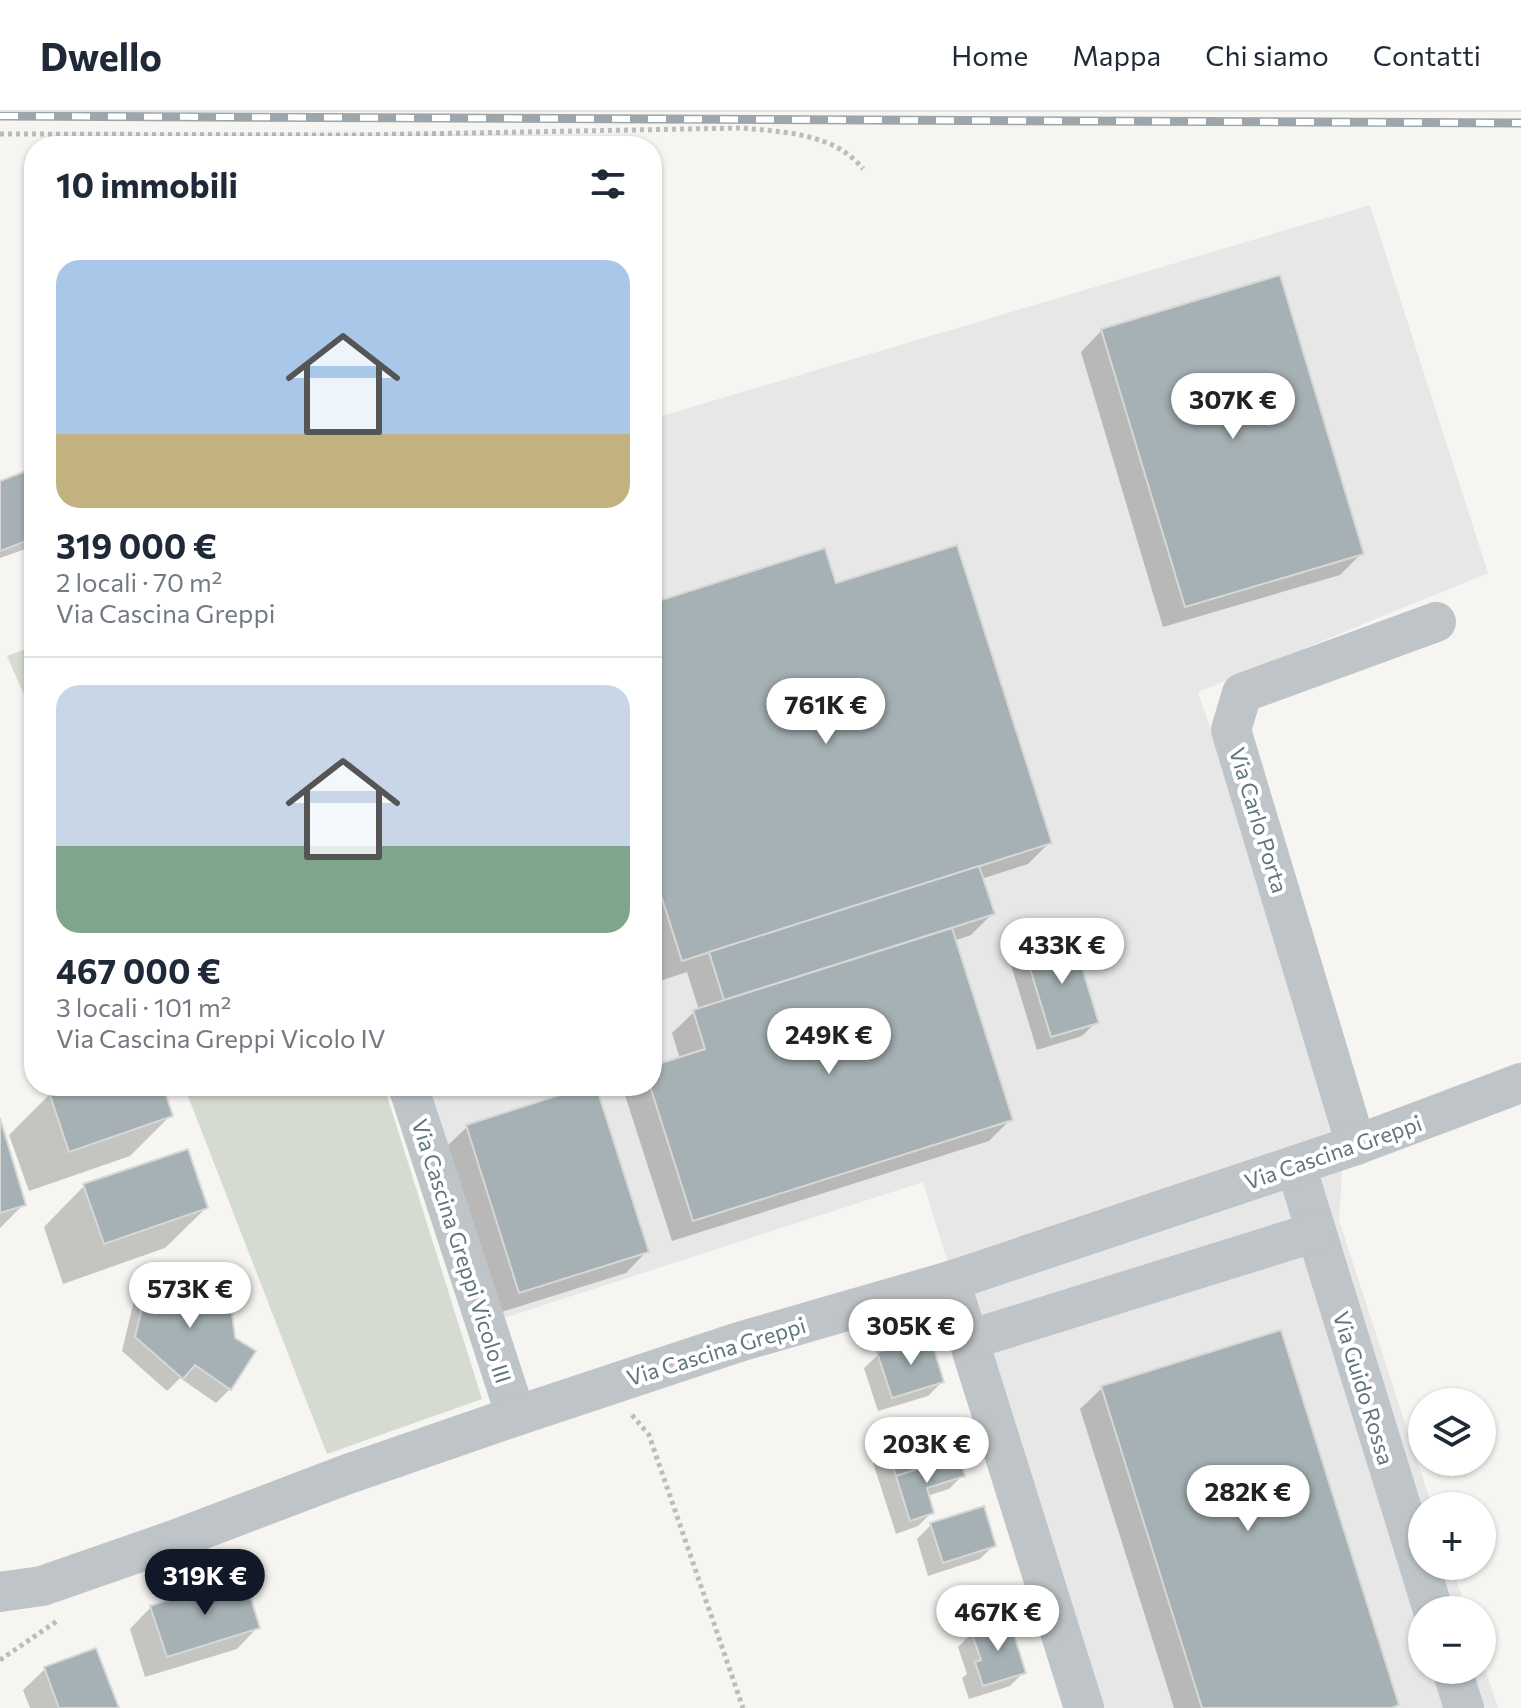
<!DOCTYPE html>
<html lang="it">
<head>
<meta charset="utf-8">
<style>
	:root { --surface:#fff; --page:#f2f2f3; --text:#1f2937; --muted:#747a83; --line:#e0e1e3; --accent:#111827 }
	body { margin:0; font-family:Commissioner,sans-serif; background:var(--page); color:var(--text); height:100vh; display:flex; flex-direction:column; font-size:30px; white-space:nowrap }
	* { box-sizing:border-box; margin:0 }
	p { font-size:26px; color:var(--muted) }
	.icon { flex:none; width:44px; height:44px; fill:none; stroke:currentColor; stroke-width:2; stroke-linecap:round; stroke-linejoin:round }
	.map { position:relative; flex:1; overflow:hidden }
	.details { position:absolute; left:24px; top:24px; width:638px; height:960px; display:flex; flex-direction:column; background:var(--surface); border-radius:32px; box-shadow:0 2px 6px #0004 }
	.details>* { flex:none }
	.buttons { position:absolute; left:1408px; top:1276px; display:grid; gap:16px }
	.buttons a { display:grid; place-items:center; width:88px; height:88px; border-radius:50%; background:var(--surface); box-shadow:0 2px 6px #0004; font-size:40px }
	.price { position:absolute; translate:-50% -68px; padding:0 18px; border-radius:28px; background:#fff; color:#222; font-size:26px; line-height:52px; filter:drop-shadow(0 2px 4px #0008) }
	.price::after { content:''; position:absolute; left:50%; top:48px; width:24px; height:18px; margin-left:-12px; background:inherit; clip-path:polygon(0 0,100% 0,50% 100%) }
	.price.selected { background:var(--accent); color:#fff }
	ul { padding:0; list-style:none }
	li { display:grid; align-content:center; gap:16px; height:424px; padding:0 32px }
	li+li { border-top:2px solid var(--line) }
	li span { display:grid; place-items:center; height:248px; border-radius:24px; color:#555 }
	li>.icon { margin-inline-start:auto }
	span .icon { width:144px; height:144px; fill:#fffc; stroke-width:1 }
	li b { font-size:34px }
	h2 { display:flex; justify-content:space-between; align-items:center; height:96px; padding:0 32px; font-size:34px }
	header { display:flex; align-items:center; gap:48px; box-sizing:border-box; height:112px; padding:0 40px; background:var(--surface); border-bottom:2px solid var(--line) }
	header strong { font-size:38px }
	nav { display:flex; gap:44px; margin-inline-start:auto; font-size:28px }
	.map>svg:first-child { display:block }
</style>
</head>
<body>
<header>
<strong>Dwello</strong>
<nav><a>Home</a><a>Mappa</a><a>Chi siamo</a><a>Contatti</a></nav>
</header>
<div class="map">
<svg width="1521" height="1596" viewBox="0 0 1521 1596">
	<rect width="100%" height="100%" fill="#f6f5f2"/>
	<path fill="#e6e7e6" d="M 1370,93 L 1488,461 L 1198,580 L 1345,1015 L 1339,1108 L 1432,1394 L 1422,1394 L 1422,1454 L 1452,1454 L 1466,1498 L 1422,1498 L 1422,1558 L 1482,1558 L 1482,1547 L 1498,1596 L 1084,1596 L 923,1070 L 498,1208 L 421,974 L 652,974 L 652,307 Z"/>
	<g fill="#d6dbd1">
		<path d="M 34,534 L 34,605 L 7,544 Z"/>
		<path d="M 184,974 L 384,974 L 482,1287 L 327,1342 Z"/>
	</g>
	<g fill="#0003">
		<path d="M 1102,218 L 1362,441 L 1340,463 L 1163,515 L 1081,240 Z"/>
		<path d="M 34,358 L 34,434 L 0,446 L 0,371 Z"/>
		<path d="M 835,473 L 1049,731 L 1028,752 L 981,767 L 992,802 L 971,823 L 954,829 L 1011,1007 L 989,1029 L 672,1129 L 624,980 L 630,974 L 652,974 L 680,947 L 672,921 L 694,900 L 699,898 L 687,860 L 660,869 L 652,843 L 652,493 Z"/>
		<path d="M 1025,839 L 1096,910 L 1082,924 L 1037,938 L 1011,853 Z"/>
		<path d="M 72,974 L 161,974 L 171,1003 L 130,1044 L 29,1079 L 9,1023 L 50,982 Z"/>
		<path d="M 0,1013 L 24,1092 L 0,1116 Z"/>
		<path d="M 467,1015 L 647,1139 L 626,1161 L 498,1201 L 445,1036 Z"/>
		<path d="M 84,1074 L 206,1096 L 165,1136 L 63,1172 L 44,1115 Z"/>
		<path d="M 151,1165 L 198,1200 L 230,1277 L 216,1291 L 180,1266 L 167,1279 L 122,1239 L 136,1180 Z"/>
		<path d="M 879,1242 L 942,1270 L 928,1284 L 878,1299 L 864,1256 Z"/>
		<path d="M 1102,1276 L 1397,1593 L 1393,1596 L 1174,1596 L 1080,1297 Z"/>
		<path d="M 881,1318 L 915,1336 L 966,1340 L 959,1347 L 963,1363 L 949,1377 L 927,1384 L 932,1400 L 918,1414 L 896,1422 L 867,1332 Z"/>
		<path d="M 931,1413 L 994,1433 L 980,1447 L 928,1464 L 917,1427 Z"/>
		<path d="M 151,1495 L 258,1515 L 237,1537 L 145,1565 L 130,1517 Z"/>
		<path d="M 972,1521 L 1024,1560 L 1010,1574 L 969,1587 L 962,1566 L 967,1562 L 958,1535 Z"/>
		<path d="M 45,1557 L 117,1596 L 30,1596 L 23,1578 Z"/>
	</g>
	<g fill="#a5b1b4" stroke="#d7d7d5" stroke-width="2">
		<path d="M 1280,163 L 1364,442 L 1185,495 L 1101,217 Z"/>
		<path d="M 34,356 L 34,426 L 0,439 L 0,369 Z"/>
		<path d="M 957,433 L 1052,731 L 682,849 L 652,755 L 652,491 L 825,436 L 836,471 Z"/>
		<path d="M 979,754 L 995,802 L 724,888 L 709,840 Z"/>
		<path d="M 952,816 L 1013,1008 L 693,1109 L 650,974 L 652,954 L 705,937 L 693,898 Z"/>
		<path d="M 1072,823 L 1099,911 L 1051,925 L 1024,837 Z"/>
		<path d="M 66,974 L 163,974 L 173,1004 L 69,1040 L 49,980 Z"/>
		<path d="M 588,974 L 596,974 L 649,1140 L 519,1181 L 466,1013 Z"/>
		<path d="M 0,1006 L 26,1093 L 0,1101 Z"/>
		<path d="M 188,1037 L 208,1096 L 104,1132 L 83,1072 Z"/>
		<path d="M 190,1154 L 200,1198 L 231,1194 L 235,1226 L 256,1239 L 231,1278 L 195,1253 L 183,1267 L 135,1225 L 150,1163 Z"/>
		<path d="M 1281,1218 L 1399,1593 L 1391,1596 L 1202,1596 L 1101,1274 Z"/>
		<path d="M 930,1224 L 944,1270 L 892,1286 L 877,1240 Z"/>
		<path d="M 908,1307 L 924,1355 L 896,1364 L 880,1316 Z"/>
		<path d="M 961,1320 L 968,1341 L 924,1355 L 917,1334 Z"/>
		<path d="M 959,1344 L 965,1364 L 927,1376 L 934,1401 L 910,1409 L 896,1364 Z"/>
		<path d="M 984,1394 L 996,1434 L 943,1451 L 930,1411 Z"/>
		<path d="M 244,1464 L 260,1516 L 167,1545 L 150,1494 Z"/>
		<path d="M 1009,1507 L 1026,1561 L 983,1574 L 975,1550 L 981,1548 L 971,1519 Z"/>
		<path d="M 96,1536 L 119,1596 L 59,1596 L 44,1555 Z"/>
	</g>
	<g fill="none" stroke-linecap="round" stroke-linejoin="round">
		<g stroke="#b8bdbe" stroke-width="5" stroke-dasharray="4 4" stroke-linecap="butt">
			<path d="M 0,22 L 355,23 L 742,16 C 783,20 835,21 863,57"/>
			<path d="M 632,1303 L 649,1323 L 743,1596"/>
			<path d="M 0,1548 L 57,1509"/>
		</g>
		<g stroke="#bec4c7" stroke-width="40">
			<path d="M 408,974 L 516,1304"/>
			<path d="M 1356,1033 L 1231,618 L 1242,581 L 1436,510"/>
			<path d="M 1296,1054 L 1433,1498"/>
			<path d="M 950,1169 L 1084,1596"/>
			<path d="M 969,1228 L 1316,1120"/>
			<path d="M 0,1480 L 42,1474 L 174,1428 L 345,1363 L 516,1304 L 739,1230 L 950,1169 L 1356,1033 L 1521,971"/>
			<path d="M 1452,1558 L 1464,1596"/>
		</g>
		<g stroke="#9da7ab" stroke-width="9">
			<path id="rail" d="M 0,4 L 1521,11"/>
		</g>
		<use href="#rail" stroke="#fff" stroke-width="6" stroke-dasharray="18" stroke-linecap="butt"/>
	</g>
	<g text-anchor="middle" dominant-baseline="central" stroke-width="8" stroke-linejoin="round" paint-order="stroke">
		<g font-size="22" fill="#60767e" stroke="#fff">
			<text transform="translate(1259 708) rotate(73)">Via Carlo Porta</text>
			<text transform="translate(1333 1040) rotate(-19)">Via Cascina Greppi</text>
			<text transform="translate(462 1139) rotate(72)">Via Cascina Greppi Vicolo III</text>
			<text transform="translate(716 1239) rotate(-17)">Via Cascina Greppi</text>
			<text transform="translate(1364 1276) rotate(73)">Via Guido Rossa</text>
		</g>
	</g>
</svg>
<div class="buttons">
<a><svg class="icon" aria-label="layers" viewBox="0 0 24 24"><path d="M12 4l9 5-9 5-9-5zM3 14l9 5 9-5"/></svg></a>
<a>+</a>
<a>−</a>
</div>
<b class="price" style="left:1233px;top:329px">307K €</b>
<b class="price" style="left:826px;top:634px">761K €</b>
<b class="price" style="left:1062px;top:874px">433K €</b>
<b class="price" style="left:829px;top:964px">249K €</b>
<b class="price" style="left:190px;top:1218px">573K €</b>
<b class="price" style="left:911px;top:1255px">305K €</b>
<b class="price" style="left:927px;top:1373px">203K €</b>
<b class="price" style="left:1248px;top:1421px">282K €</b>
<b class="price selected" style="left:205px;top:1505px">319K €</b>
<b class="price" style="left:998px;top:1541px">467K €</b>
<section class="details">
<h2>10 immobili<svg class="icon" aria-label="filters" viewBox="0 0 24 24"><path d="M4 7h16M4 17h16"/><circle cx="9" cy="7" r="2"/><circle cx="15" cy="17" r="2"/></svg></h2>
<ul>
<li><span style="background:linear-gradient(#a9c7e8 70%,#c2b280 0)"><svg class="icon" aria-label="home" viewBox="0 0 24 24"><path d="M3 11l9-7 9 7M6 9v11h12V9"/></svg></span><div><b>319 000 €</b><p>2 locali · 70 m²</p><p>Via Cascina Greppi</p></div></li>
<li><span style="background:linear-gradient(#c9d6e8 65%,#7fa58c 0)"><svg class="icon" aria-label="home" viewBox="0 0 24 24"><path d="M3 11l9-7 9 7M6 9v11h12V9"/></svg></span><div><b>467 000 €</b><p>3 locali · 101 m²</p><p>Via Cascina Greppi Vicolo IV</p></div></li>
</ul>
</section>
</div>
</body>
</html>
